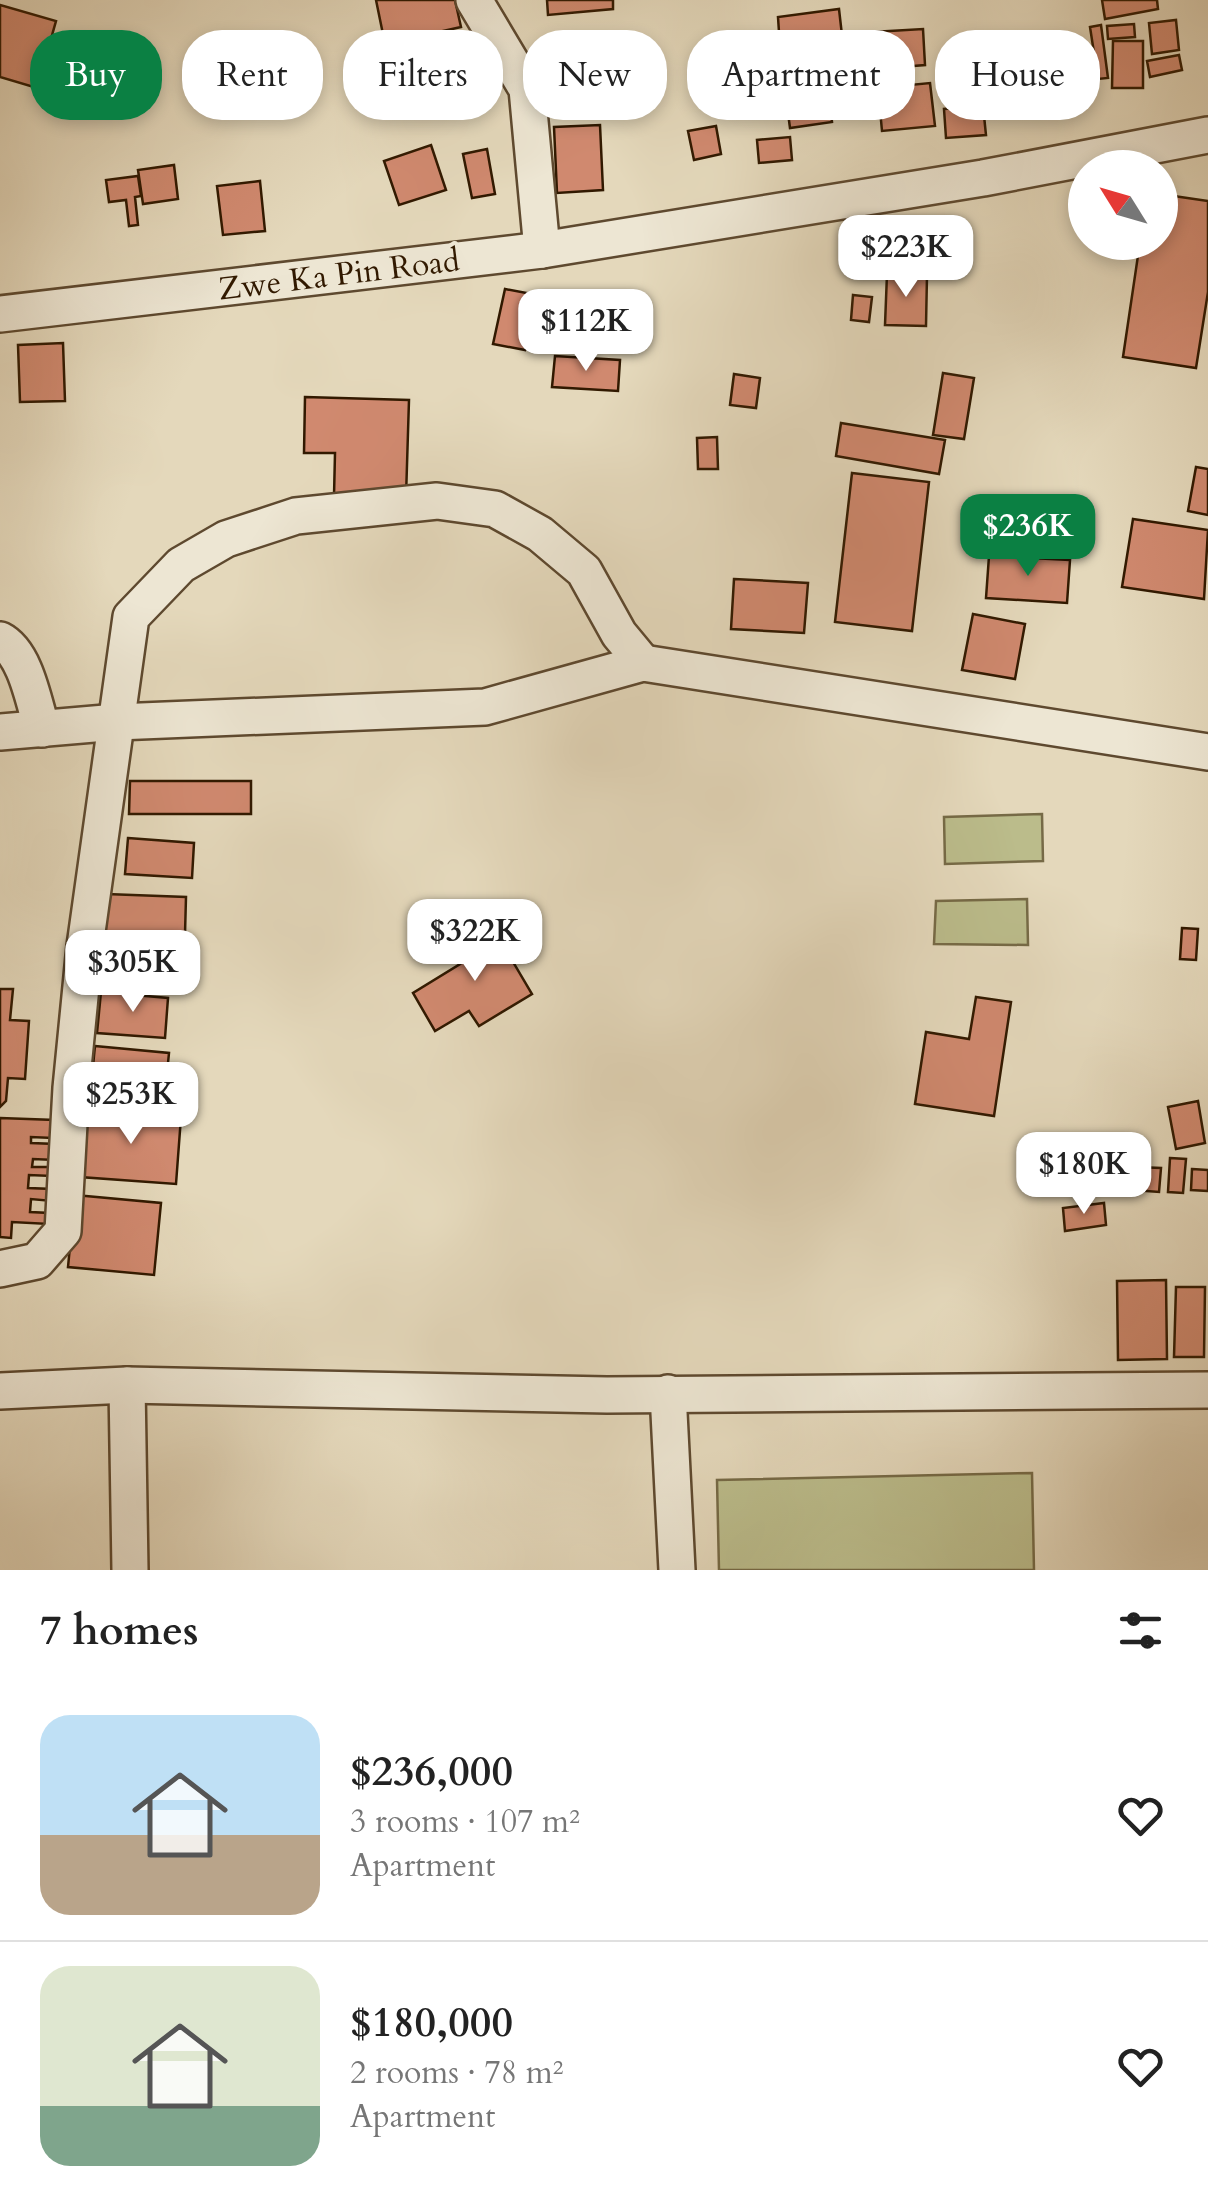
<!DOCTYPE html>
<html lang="en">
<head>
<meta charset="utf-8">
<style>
	:root { --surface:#fff; --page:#f6f6f6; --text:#222; --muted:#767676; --line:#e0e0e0; --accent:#0b8043 }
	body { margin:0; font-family:Cardo,serif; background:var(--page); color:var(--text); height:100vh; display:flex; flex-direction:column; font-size:38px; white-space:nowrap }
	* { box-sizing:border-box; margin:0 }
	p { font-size:32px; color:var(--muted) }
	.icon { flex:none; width:55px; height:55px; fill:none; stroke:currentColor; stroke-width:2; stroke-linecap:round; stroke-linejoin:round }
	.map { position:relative; height:1570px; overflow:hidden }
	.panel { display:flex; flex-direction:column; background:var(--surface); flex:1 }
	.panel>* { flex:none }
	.guide { position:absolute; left:30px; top:30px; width:1150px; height:90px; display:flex; gap:20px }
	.needle { width:65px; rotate:307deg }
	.fabs { position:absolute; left:1068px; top:150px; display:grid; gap:20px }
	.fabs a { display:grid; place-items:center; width:110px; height:110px; border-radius:50%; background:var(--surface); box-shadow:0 5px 15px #0003; font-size:50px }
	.price { position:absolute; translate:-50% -85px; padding:0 22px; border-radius:20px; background:#fff; color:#222; font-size:32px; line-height:65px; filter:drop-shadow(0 2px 5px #0008) }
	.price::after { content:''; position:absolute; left:50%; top:60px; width:30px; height:22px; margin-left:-15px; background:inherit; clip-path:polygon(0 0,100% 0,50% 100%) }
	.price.on { background:var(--accent); color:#fff }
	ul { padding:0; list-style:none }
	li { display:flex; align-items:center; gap:30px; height:250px; padding:0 40px }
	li+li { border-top:2px solid var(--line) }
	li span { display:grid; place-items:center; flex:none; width:280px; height:200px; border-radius:30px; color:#555 }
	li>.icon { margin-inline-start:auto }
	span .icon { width:120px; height:120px; fill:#fffc; stroke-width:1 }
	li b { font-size:42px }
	h2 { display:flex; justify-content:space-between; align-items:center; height:120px; padding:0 40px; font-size:42px }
	.chip { padding:0 35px; border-radius:40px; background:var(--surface); box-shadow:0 5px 15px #0003; font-size:35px; line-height:90px }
	.chip.on { background:var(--accent); color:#fff }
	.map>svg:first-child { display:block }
</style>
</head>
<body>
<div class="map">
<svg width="1208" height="1570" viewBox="0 0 1208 1570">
	<rect width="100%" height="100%" fill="#e4d8bb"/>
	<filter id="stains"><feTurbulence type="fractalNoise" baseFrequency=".002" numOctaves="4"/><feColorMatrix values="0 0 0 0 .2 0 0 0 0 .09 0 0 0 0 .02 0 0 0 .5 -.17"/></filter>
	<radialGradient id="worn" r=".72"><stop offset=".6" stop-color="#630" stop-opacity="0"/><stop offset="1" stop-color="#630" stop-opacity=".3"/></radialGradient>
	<g fill="#bbbc8b" stroke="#766a46" stroke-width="2.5">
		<path d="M 1042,814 L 1043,861 L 945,864 L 944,817 Z"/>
		<path d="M 1027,899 L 1028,945 L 934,944 L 936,901 Z"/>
		<path d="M 1032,1473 L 1034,1570 L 719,1570 L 717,1480 Z"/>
	</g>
	<g fill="#d0896f" stroke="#311900" stroke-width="2.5">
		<path d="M 376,0 L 455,0 L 461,27 L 385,44 Z"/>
		<path d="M 547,0 L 613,0 L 613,9 L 548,15 Z"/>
		<path d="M 1102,0 L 1157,0 L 1158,9 L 1105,19 Z"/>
		<path d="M 0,5 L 56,21 L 37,88 L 0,77 Z"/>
		<path d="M 839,9 L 843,44 L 780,47 L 778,17 Z"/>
		<path d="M 1176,20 L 1179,50 L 1152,54 L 1149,23 Z"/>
		<path d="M 1134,24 L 1135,37 L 1108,39 L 1107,26 Z"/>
		<path d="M 1101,25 L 1108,78 L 1098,79 L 1090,27 Z"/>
		<path d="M 923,29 L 925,65 L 876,69 L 873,32 Z"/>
		<path d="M 1079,38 L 1089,85 L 1047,94 L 1037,47 Z"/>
		<path d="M 1113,41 L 1143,41 L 1143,88 L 1112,88 Z"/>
		<path d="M 450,55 L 455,97 L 407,103 L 402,61 Z"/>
		<path d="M 1179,55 L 1182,70 L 1150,77 L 1147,61 Z"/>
		<path d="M 560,62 L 608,62 L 608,99 L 561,99 Z"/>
		<path d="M 976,73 L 978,96 L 948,100 L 945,77 Z"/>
		<path d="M 930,83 L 935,126 L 882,131 L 878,88 Z"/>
		<path d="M 829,93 L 832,122 L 790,128 L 786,98 Z"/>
		<path d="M 983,106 L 986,135 L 946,138 L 944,109 Z"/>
		<path d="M 600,125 L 603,190 L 557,193 L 554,127 Z"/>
		<path d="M 716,126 L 721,154 L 694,160 L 688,131 Z"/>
		<path d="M 790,137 L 792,160 L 759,163 L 757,140 Z"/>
		<path d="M 431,145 L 446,190 L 399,205 L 384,161 Z"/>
		<path d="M 487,149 L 495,194 L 472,198 L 463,154 Z"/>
		<path d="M 174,165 L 178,199 L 143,204 L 138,170 Z"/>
		<path d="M 138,176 L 141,196 L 135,197 L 138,225 L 129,226 L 126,200 L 109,202 L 106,180 Z"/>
		<path d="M 260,181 L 265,231 L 223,235 L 217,186 Z"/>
		<path d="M 1160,194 L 1208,201 L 1208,292 L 1196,368 L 1123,357 L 1140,242 L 1160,242 Z"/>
		<path d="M 887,274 L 927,275 L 926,326 L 885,325 Z"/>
		<path d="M 505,289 L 537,295 L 525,350 L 493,344 Z"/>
		<path d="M 853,295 L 872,297 L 869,322 L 851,320 Z"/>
		<path d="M 63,343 L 65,401 L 20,402 L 18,345 Z"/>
		<path d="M 555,356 L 620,360 L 618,391 L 552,387 Z"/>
		<path d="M 943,373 L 974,378 L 964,439 L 933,435 Z"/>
		<path d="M 734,374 L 760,378 L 756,408 L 730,405 Z"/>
		<path d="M 305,397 L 409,400 L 406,497 L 334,496 L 335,453 L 304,453 Z"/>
		<path d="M 841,423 L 945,440 L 939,474 L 836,456 Z"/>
		<path d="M 717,437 L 718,469 L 698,469 L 697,438 Z"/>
		<path d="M 1196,467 L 1208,469 L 1208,515 L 1188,511 Z"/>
		<path d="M 852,473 L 929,482 L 912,631 L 835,622 Z"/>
		<path d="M 1133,519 L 1208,530 L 1204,599 L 1122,587 Z"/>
		<path d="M 989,556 L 1070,560 L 1067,603 L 986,598 Z"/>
		<path d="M 734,579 L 808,583 L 804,633 L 731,629 Z"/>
		<path d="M 973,614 L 1025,624 L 1015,679 L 962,670 Z"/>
		<path d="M 130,781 L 251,781 L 251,814 L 129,814 Z"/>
		<path d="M 128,838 L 194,843 L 192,878 L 125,874 Z"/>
		<path d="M 106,894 L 186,897 L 185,934 L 104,932 Z"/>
		<path d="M 493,928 L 532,994 L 479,1026 L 469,1011 L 435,1031 L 413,993 L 460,964 L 452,952 Z"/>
		<path d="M 1182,928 L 1198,929 L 1196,960 L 1180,959 Z"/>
		<path d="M 107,960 L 126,962 L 122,989 L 103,986 Z"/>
		<path d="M 0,989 L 13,989 L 10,1020 L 29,1021 L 25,1079 L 8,1078 L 6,1101 L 0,1107 Z"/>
		<path d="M 101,992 L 168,998 L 165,1038 L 97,1033 Z"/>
		<path d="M 976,997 L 1011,1002 L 994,1116 L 915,1104 L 926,1032 L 969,1039 Z"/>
		<path d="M 95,1046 L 169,1053 L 165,1093 L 91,1086 Z"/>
		<path d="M 1198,1101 L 1205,1143 L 1176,1149 L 1168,1107 Z"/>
		<path d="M 86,1110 L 181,1117 L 176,1184 L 80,1177 Z"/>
		<path d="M 0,1118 L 55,1120 L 53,1138 L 31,1137 L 31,1143 L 56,1144 L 55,1160 L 33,1159 L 32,1167 L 53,1167 L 52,1176 L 29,1175 L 28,1188 L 53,1189 L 52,1201 L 31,1199 L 30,1212 L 50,1213 L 49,1224 L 12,1222 L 11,1238 L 0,1237 Z"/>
		<path d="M 1170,1158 L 1186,1159 L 1183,1193 L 1168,1192 Z"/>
		<path d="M 1107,1161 L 1110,1191 L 1089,1194 L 1086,1163 Z"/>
		<path d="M 1136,1167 L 1161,1168 L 1159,1192 L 1134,1190 Z"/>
		<path d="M 1192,1169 L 1208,1170 L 1208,1191 L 1191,1190 Z"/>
		<path d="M 75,1195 L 161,1203 L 154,1275 L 68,1267 Z"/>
		<path d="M 1104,1203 L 1106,1225 L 1065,1231 L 1063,1208 Z"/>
		<path d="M 1166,1280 L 1167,1359 L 1118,1360 L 1117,1281 Z"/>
		<path d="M 1176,1287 L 1205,1287 L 1204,1357 L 1174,1357 Z"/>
	</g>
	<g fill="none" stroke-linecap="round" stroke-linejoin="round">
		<g stroke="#5e492f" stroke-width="40">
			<g id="minor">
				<path d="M 474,0 L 527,89 L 542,250"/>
				<path d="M 0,314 L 542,250 L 983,178 L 1208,135"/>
				<path d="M 0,640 C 26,653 34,704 42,729"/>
				<path d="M 0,732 L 117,722 L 485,707 L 643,663 L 1208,752"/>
				<path d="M 0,1269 L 37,1261 L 63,1231 L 71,1088 L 85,946 L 131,617 L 181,565 L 226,539 L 296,516 L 437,501 L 495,509 L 540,534 L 584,571 L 619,634 L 643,663"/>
				<path d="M 127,1385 L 130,1570"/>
				<path d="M 0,1391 L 127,1385 L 607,1395 L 1208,1390"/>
				<path d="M 668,1393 L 677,1570"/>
			</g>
		</g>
		<use href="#minor" stroke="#ede6d3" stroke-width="35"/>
	</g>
	<g text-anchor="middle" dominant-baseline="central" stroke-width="8" stroke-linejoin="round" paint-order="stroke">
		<g font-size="32" fill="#311900" stroke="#ede6d3">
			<text transform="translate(339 275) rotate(-7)">Zwe Ka Pin Road</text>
		</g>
	</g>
	<rect width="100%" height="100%" filter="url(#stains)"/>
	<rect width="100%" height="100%" fill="url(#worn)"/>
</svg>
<div class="fabs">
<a><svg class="needle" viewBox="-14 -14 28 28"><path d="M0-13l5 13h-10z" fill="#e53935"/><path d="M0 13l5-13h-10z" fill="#767676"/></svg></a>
</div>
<b class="price" style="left:906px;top:300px">$223K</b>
<b class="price" style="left:586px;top:374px">$112K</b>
<b class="price on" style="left:1028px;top:579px">$236K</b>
<b class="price" style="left:475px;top:984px">$322K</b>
<b class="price" style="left:133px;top:1015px">$305K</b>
<b class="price" style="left:131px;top:1147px">$253K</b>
<b class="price" style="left:1084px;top:1217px">$180K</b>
<div class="guide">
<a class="chip on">Buy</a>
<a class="chip">Rent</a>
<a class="chip">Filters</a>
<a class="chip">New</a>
<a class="chip">Apartment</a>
<a class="chip">House</a>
</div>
</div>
<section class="panel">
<h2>7 homes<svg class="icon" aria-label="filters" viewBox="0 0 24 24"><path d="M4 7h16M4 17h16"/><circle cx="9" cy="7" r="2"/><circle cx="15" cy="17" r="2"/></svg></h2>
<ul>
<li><span style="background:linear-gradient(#bfe0f5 60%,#b9a48a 0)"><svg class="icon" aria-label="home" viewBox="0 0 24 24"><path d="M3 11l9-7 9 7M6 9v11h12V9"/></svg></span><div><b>$236,000</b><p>3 rooms · 107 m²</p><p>Apartment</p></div><svg class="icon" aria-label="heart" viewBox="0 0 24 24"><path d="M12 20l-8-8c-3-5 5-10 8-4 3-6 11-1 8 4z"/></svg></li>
<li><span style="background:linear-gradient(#dfe7d0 70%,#7fa58c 0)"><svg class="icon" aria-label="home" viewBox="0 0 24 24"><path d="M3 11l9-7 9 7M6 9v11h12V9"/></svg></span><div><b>$180,000</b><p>2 rooms · 78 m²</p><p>Apartment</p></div><svg class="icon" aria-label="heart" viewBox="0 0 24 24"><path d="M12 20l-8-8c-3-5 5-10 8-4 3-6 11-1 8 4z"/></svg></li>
</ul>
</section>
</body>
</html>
